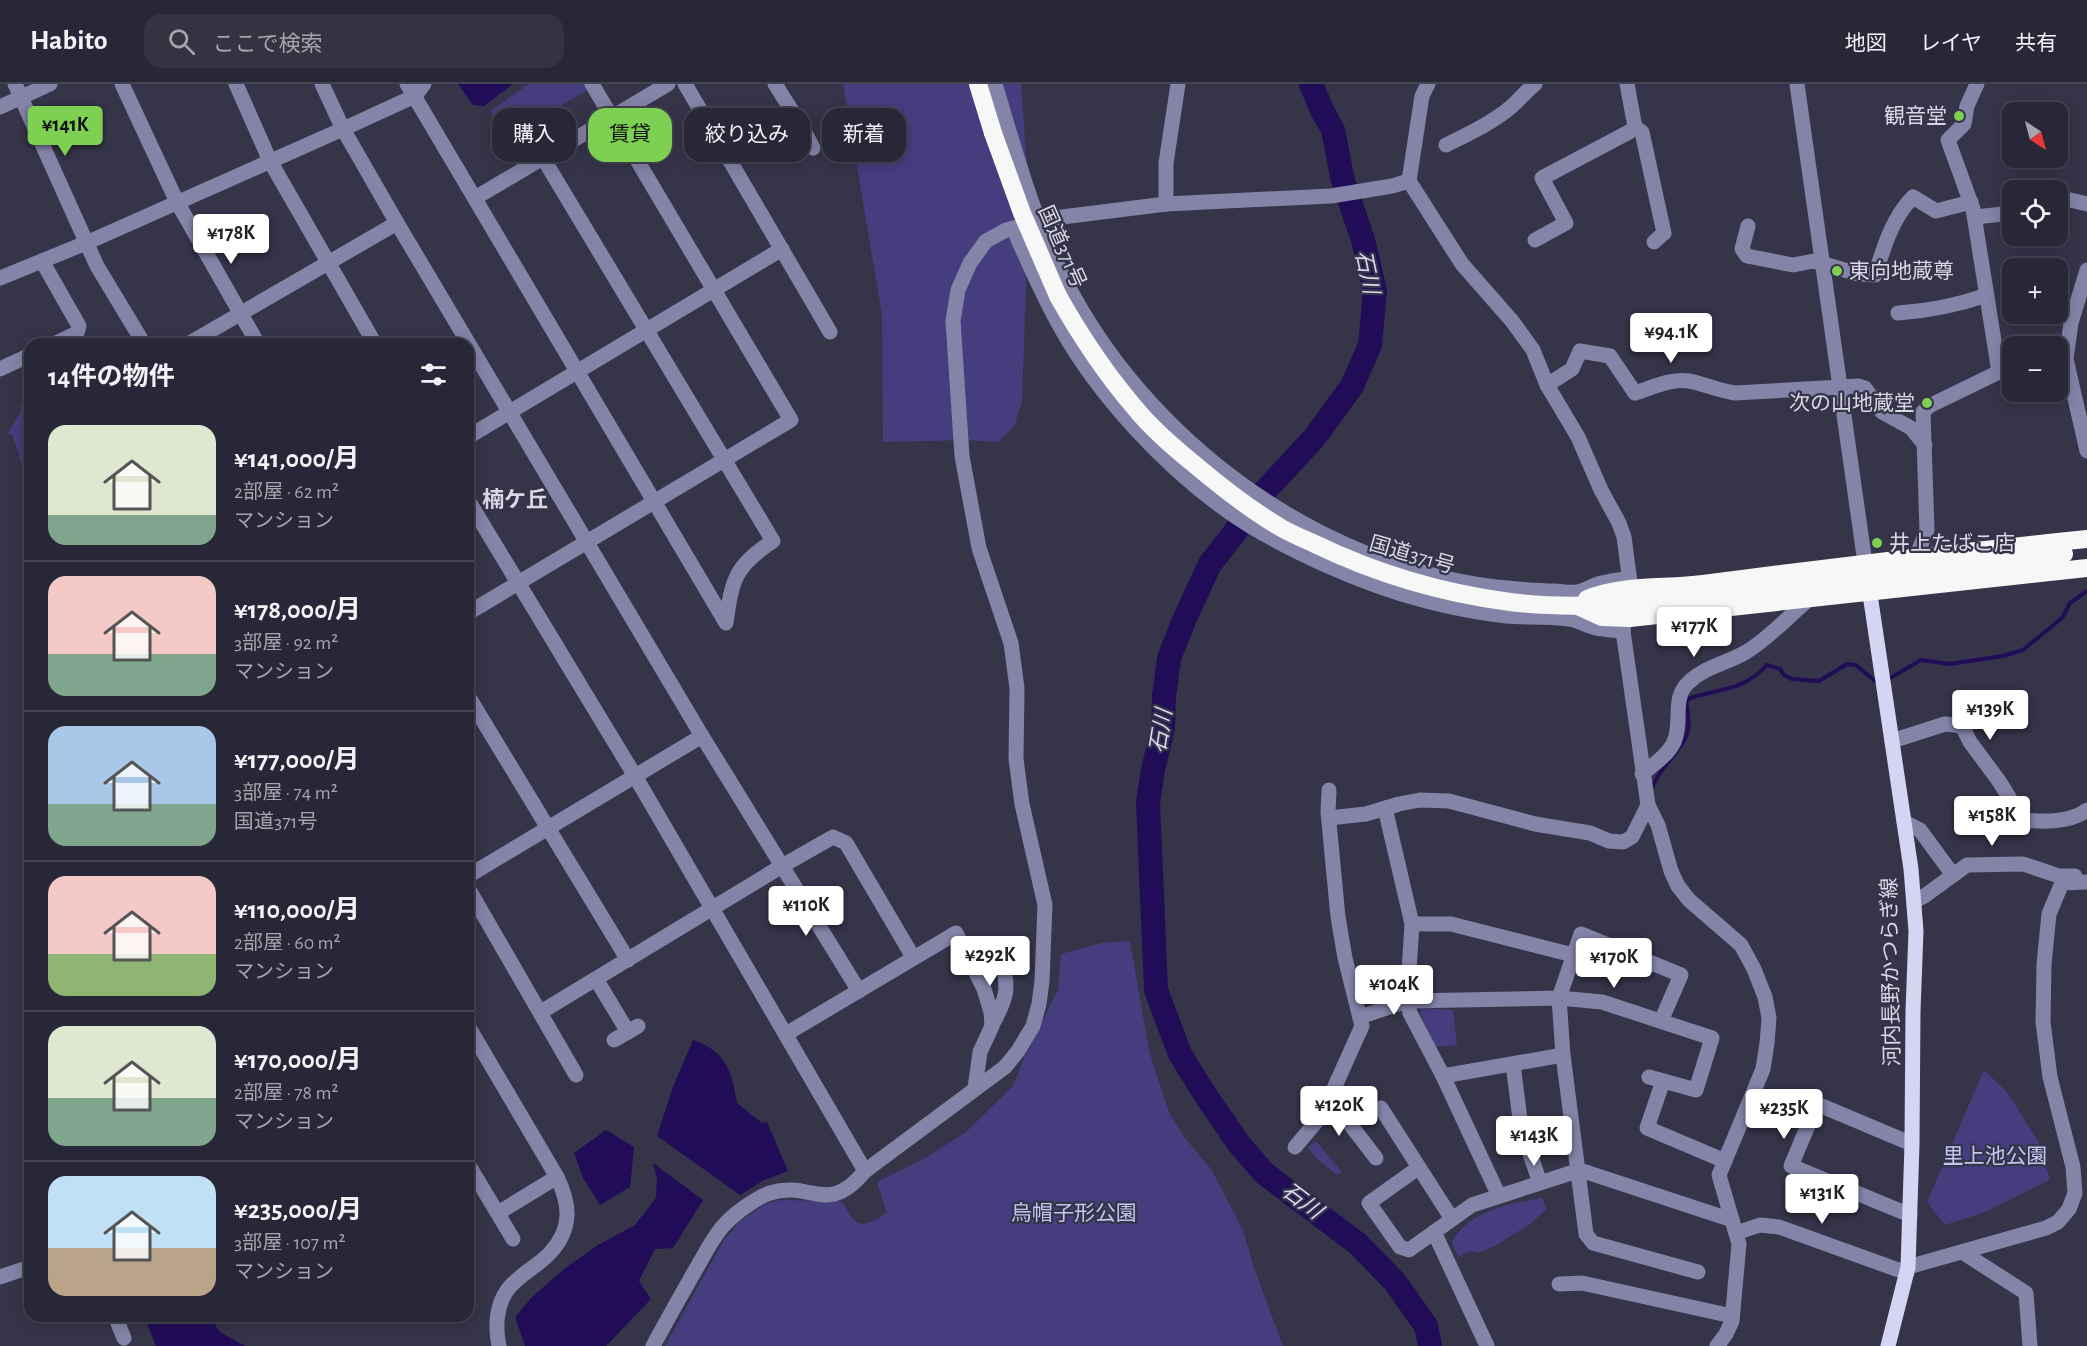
<!DOCTYPE html>
<html lang="ja">
<head>
<meta charset="utf-8">
<style>
	:root { --surface:#282737; --page:#343342; --text:#f1f3f6; --muted:#a5a5ad; --line:#444452; --accent:#7ed053 }
	body { margin:0; font-family:"Alegreya Sans","Noto Sans JP",sans-serif; background:var(--page); color:var(--text); height:100vh; display:flex; flex-direction:column; font-size:22px; white-space:nowrap }
	* { box-sizing:border-box; margin:0 }
	p { font-size:20px; color:var(--muted) }
	.icon { flex:none; width:33px; height:33px; fill:none; stroke:currentColor; stroke-width:2; stroke-linecap:round; stroke-linejoin:round }
	.map { position:relative; flex:1; overflow:hidden }
	.panel { position:absolute; left:24px; top:254px; width:450px; height:984px; display:flex; flex-direction:column; background:var(--surface); border-radius:18px; box-shadow:0 3px 15px #0003,0 0 0 2px var(--line) }
	.panel>* { flex:none }
	.guide { position:absolute; left:492px; top:24px; width:570px; height:54px; display:flex; gap:12px }
	.needle { width:39px; rotate:144deg }
	.tools { position:absolute; left:2002px; top:18px; display:grid; gap:12px }
	.tools a { display:grid; place-items:center; width:66px; height:66px; border-radius:12px; background:var(--surface); box-shadow:0 3px 15px #0003,0 0 0 2px var(--line); font-size:30px }
	.price { position:absolute; translate:-50% -51px; padding:0 14px; border-radius:6px; background:#fff; color:#222; font-size:20px; line-height:39px; filter:drop-shadow(0 2px 3px #0008) }
	.price::after { content:''; position:absolute; left:50%; top:36px; width:18px; height:14px; margin-left:-9px; background:inherit; clip-path:polygon(0 0,100% 0,50% 100%) }
	.price.current { background:var(--accent); color:#111 }
	ul { padding:0; list-style:none }
	li { display:flex; align-items:center; gap:18px; height:150px; padding:0 24px }
	li+li { border-top:2px solid var(--line) }
	li span { display:grid; place-items:center; flex:none; width:168px; height:120px; border-radius:18px; color:#555 }
	li>.icon { margin-inline-start:auto }
	span .icon { width:72px; height:72px; fill:#fffc; stroke-width:1 }
	li b { font-size:26px }
	h2 { display:flex; justify-content:space-between; align-items:center; height:72px; padding:0 24px; font-size:26px }
	.tag { padding:0 21px; border-radius:18px; background:var(--surface); box-shadow:0 3px 15px #0003,0 0 0 2px var(--line); font-size:21px; line-height:54px }
	.tag.current { background:var(--accent); color:#111 }
	header { display:flex; align-items:center; gap:36px; box-sizing:border-box; height:84px; padding:0 30px; background:var(--surface); border-bottom:2px solid var(--line) }
	header strong { font-size:28px }
	nav { display:flex; gap:33px; margin-inline-start:auto; font-size:21px }
	.search { width:420px; height:54px; background:var(--page); display:flex; align-items:center; gap:15px; box-sizing:border-box; padding:0 21px; border-radius:18px; color:var(--muted); font-size:22px }
	.map>svg:first-child { display:block }
</style>
</head>
<body>
<header>
<strong>Habito</strong>
<div class="search"><svg class="icon" aria-label="search" viewBox="0 0 24 24"><circle cx="10" cy="10" r="6"/><path d="M15 15l6 6"/></svg>ここで検索</div>
<nav><a>地図</a><a>レイヤ</a><a>共有</a></nav>
</header>
<div class="map">
<svg width="2087" height="1262" viewBox="0 0 2087 1262">
	<rect width="100%" height="100%" fill="#353449"/>
	<g fill="#453d7e">
		<path d="M 529,0 L 589,0 L 591,4 L 505,55 L 490,27 Z"/>
		<path d="M 843,0 L 1021,0 L 1029,112 L 1022,318 L 1014,343 L 998,358 L 964,356 L 883,358 L 882,231 Z"/>
		<path d="M 30,300 L 30,385 L 24,387 L 13,352 L 8,349 L 21,327 L 20,324 Z"/>
		<path d="M 1130,857 L 1149,967 L 1169,1028 L 1184,1053 L 1211,1085 L 1243,1146 L 1253,1181 L 1283,1262 L 665,1262 L 724,1156 L 741,1136 L 765,1120 L 780,1116 L 842,1117 C 857,1145 861,1145 887,1129 L 877,1098 L 922,1076 L 966,1048 L 1013,1002 L 1025,972 L 1058,906 L 1061,870 L 1101,859 Z"/>
		<path d="M 1421,924 L 1453,926 L 1457,961 L 1435,963 L 1420,929 Z"/>
		<path d="M 1984,986 L 2007,1008 L 2038,1057 L 2050,1096 L 1983,1129 L 1945,1141 L 1927,1118 Z"/>
		<path d="M 1316,1057 L 1342,1088 L 1337,1091 L 1318,1076 L 1308,1063 Z"/>
		<path d="M 1542,1114 L 1547,1125 L 1530,1140 L 1495,1162 L 1478,1169 L 1471,1167 L 1458,1173 L 1452,1158 C 1468,1127 1511,1119 1542,1114 Z"/>
	</g>
	<g fill="#210c58">
		<path d="M 458,0 L 513,0 L 484,22 L 473,21 Z"/>
		<path d="M 693,956 C 727,968 731,986 737,1019 L 762,1039 L 767,1038 L 788,1087 L 764,1096 L 740,1111 L 657,1052 L 673,1003 Z"/>
		<path d="M 606,1046 L 634,1063 L 630,1103 L 600,1121 L 583,1094 L 574,1069 Z"/>
		<path d="M 653,1079 L 703,1116 L 673,1164 L 655,1165 L 639,1197 L 651,1215 L 606,1262 L 525,1262 L 515,1233 L 532,1213 L 564,1185 L 598,1161 L 635,1141 L 656,1114 L 657,1095 Z"/>
		<path d="M 144,1232 L 209,1232 L 220,1248 L 245,1262 L 156,1262 Z"/>
	</g>
	<g fill="none" stroke-linecap="round" stroke-linejoin="round">
		<g stroke="#210c58" stroke-width="4">
			<path d="M 1890,594 L 1921,576 L 1950,580 L 2003,572 L 2023,566 L 2063,533 L 2070,519 L 2087,507"/>
			<path d="M 1651,705 C 1655,698 1658,691 1663,685 C 1683,658 1694,655 1686,618 L 1690,614 C 1722,604 1743,607 1767,581 L 1780,585 L 1784,591 L 1792,595 L 1819,597 L 1847,580 L 1856,581 L 1875,597"/>
		</g>
		<path stroke="#210c58" stroke-width="24" d="M 1311,0 L 1322,26 L 1333,46 L 1343,97 L 1363,156 L 1375,207 L 1370,261 L 1352,302 L 1314,354 L 1252,421 L 1235,448 L 1210,480 L 1185,534 L 1169,574 L 1164,613 L 1163,643 L 1153,686 L 1148,718 L 1156,906 L 1180,970 L 1204,1009 L 1239,1060 L 1264,1089 L 1358,1160 L 1395,1198 L 1426,1242 L 1430,1262"/>
		<g stroke="#8483a8" stroke-width="15">
			<path d="M 15,0 L 97,182 L 144,260"/>
			<path d="M 122,0 L 177,118 L 258,260"/>
			<path d="M 236,0 L 270,77 L 375,260"/>
			<path d="M 322,0 L 343,45 L 397,139 L 702,652 L 859,907"/>
			<path d="M 407,0 L 726,539 C 732,495 735,482 773,457 L 543,74"/>
			<path d="M 685,0 L 830,248"/>
			<path d="M 775,0 L 802,43 L 813,64"/>
			<path d="M 995,0 C 1015,66 1033,135 1065,196 C 1147,357 1316,481 1496,503 C 1516,505 1535,507 1555,507 C 1562,508 1570,509 1577,508 C 1584,507 1591,502 1598,500 C 1608,497 1619,496 1629,494"/>
			<path d="M 1428,0 L 1422,12 L 1409,97 L 1462,180 L 1512,237 L 1533,266 L 1547,301 L 1578,353 L 1601,406 L 1619,439 L 1624,453 L 1630,498"/>
			<path d="M 1797,0 C 1820,160 1841,320 1865,479"/>
			<path d="M 1977,0 L 1967,22 L 1964,40 L 1948,56 L 1973,125 L 1999,288"/>
			<path d="M 0,23 L 50,0"/>
			<path d="M 1635,43 L 1642,48 L 1664,149 L 1654,158"/>
			<path d="M 1446,61 C 1468,50 1492,39 1511,23 C 1520,15 1526,7 1535,0"/>
			<path d="M 2058,113 L 2087,120"/>
			<path d="M 475,114 L 668,0"/>
			<path d="M 1166,120 L 1166,79 L 1178,0"/>
			<path d="M 1975,133 L 2013,129"/>
			<path d="M 1748,142 L 1742,165 L 1747,172 L 1793,181 L 1814,177 L 1858,190 L 1875,191 C 1884,163 1892,134 1913,113 L 1936,127 L 1971,118"/>
			<path d="M 1013,144 C 1028,178 1043,213 1062,246 C 1100,313 1166,384 1229,428 C 1282,465 1364,501 1426,517 C 1453,524 1479,529 1506,532 C 1528,534 1553,532 1574,536 C 1581,538 1588,542 1596,544 C 1604,546 1614,546 1623,547"/>
			<path d="M 1535,156 L 1566,139 L 1542,94 L 1629,48 L 1635,43 L 1627,0"/>
			<path d="M 42,177 L 79,242 L 77,249 L 54,260"/>
			<path d="M 2087,186 L 2071,239 L 2066,275 L 2087,367"/>
			<path d="M 0,194 L 86,159 L 343,45 L 415,12 L 424,0"/>
			<path d="M 1898,229 C 1928,227 1958,221 1987,211"/>
			<path d="M 188,260 L 397,139"/>
			<path d="M 0,285 L 30,271"/>
			<path d="M 1547,301 L 1572,285 L 1580,267 L 1610,272 L 1635,309 C 1651,304 1671,294 1689,297 C 1705,300 1719,307 1735,309 L 1859,302 L 1865,304 L 1882,328 L 1911,344 L 1925,361"/>
			<path d="M 468,353 L 782,165"/>
			<path d="M 468,416 L 635,692 L 865,1087"/>
			<path d="M 1916,473 L 1927,446 L 1923,328 L 1929,322 L 1999,288 L 2013,285"/>
			<path d="M 468,529 L 791,336 L 592,0"/>
			<path d="M 1624,540 L 1623,547 L 1648,721 L 1658,741 L 1671,787 L 1678,802 L 1689,816 L 1741,861 L 1754,885 L 1765,913 L 1769,934 L 1767,959 L 1763,985 L 1719,1091 L 1739,1160 L 1732,1237 L 1726,1250 L 1717,1262"/>
			<path d="M 468,612 L 628,876"/>
			<path d="M 1892,657 L 1945,640 L 1962,642 L 1970,658 L 1999,697 L 2023,736 C 2043,738 2070,739 2087,726"/>
			<path d="M 1642,690 C 1653,681 1668,671 1674,658 C 1683,638 1671,614 1689,598 C 1706,582 1728,579 1746,568 C 1767,556 1790,531 1809,515"/>
			<path d="M 1385,724 L 1412,840 L 1407,917 L 1410,929 L 1443,992 L 1499,1112"/>
			<path d="M 1329,734 L 1366,730 L 1399,720 L 1420,716 L 1449,717 L 1535,740 L 1590,749 L 1609,757 L 1623,758 L 1632,753 L 1648,721"/>
			<path d="M 1904,738 L 1920,746 L 1953,791"/>
			<path d="M 468,792 L 702,652"/>
			<path d="M 468,804 L 576,991"/>
			<path d="M 1914,817 L 1923,813 L 1967,781 L 2023,780 L 2059,792 L 2075,792"/>
			<path d="M 1412,840 L 1451,840 L 1573,871"/>
			<path d="M 596,895 L 628,948 L 638,942"/>
			<path d="M 541,928 L 782,782 L 833,753 L 846,759 L 913,873"/>
			<path d="M 1360,933 L 1407,917 L 1559,914 L 1602,918 L 1712,954 L 1696,1006 L 1649,993"/>
			<path d="M 1661,937 L 1681,891 L 1581,850 L 1559,914 L 1563,971 L 1586,1150 L 1593,1159 L 1698,1188"/>
			<path d="M 992,941 C 1011,907 1007,904 1001,867"/>
			<path d="M 468,942 L 557,1093 C 570,1120 573,1144 550,1169 C 538,1182 520,1190 508,1205 C 496,1221 495,1243 499,1262"/>
			<path d="M 786,950 L 956,849 L 984,905 L 991,928 L 992,942 L 980,968 L 975,1004"/>
			<path d="M 614,956 L 628,948"/>
			<path d="M 1513,980 L 1521,1043 L 1540,1099"/>
			<path d="M 1443,992 L 1563,971"/>
			<path d="M 1663,997 L 1647,1044 L 1725,1077"/>
			<path d="M 1329,1013 L 1376,1074"/>
			<path d="M 1381,1024 L 1452,1135"/>
			<path d="M 1295,1063 L 1322,1031 L 1362,942 L 1345,874 L 1338,833 L 1328,728 L 1329,706"/>
			<path d="M 468,1080 L 513,1155"/>
			<path d="M 1418,1084 L 1369,1119 L 1400,1163 L 1409,1166 L 1472,1121 L 1577,1087 L 1586,1088 L 1732,1136"/>
			<path d="M 498,1129 L 557,1093"/>
			<path d="M 1910,1131 L 1791,1082 L 1817,1020 L 1912,1060"/>
			<path d="M 1434,1148 L 1487,1262"/>
			<path d="M 1736,1149 L 1760,1141 L 1779,1143 L 1907,1189"/>
			<path d="M 1962,1168 L 2026,1209 L 2030,1262"/>
			<path d="M 1908,1183 L 2046,1144 L 2058,1138 L 2069,1125 L 2075,1109 L 2073,1083 L 2050,993 L 2043,938 L 2044,880 L 2049,830 L 2062,799 L 2087,798"/>
			<path d="M 0,1193 L 30,1183"/>
			<path d="M 1559,1200 L 1582,1199 L 1732,1232"/>
			<path d="M 115,1232 L 124,1254"/>
			<path d="M 653,1262 C 668,1234 684,1206 700,1178 C 707,1166 715,1150 725,1140 C 734,1130 757,1113 770,1109 C 812,1096 827,1133 865,1087 L 1005,983 L 1018,967 L 1033,942 L 1039,920 L 1042,897 L 1045,821 L 1022,720 L 1016,675 L 1017,604 L 1011,559 L 979,464 L 962,372 L 953,237 L 958,206 L 970,179 L 986,157 L 1006,146 L 1054,134 L 1166,120 L 1331,112 L 1392,102 L 1409,97"/>
		</g>
		<path stroke="#d5d4f3" stroke-width="15" d="M 1868,497 L 1911,785 L 1916,847 L 1913,927 L 1912,1060 L 1908,1183 L 1888,1262"/>
		<g stroke="#f7f7f7" stroke-width="18">
			<path d="M 978,0 L 993,49"/>
			<path d="M 1058,212 C 1080,251 1105,289 1135,324 C 1152,345 1173,363 1194,380 C 1220,402 1248,424 1278,442 C 1289,449 1302,454 1315,460 C 1377,490 1441,509 1510,518 C 1596,529 1695,513 1781,504"/>
			<path d="M 1956,483 L 2064,470"/>
			<path d="M 1587,515 C 1623,500 1665,505 1703,500 C 1831,483 1959,468 2087,455"/>
			<path d="M 1578,522 L 1602,533 L 1630,534 L 2087,484"/>
		</g>
		<g stroke="#f7f7f7" stroke-width="18">
			<path d="M 993,49 L 1022,129 L 1058,212"/>
			<path d="M 1781,504 L 1956,483"/>
		</g>
	</g>
	<g fill="#7ed053" stroke="#353449" stroke-width="2">
		<circle cx="1959" cy="32" r="6"/>
		<circle cx="1837" cy="187" r="6"/>
		<circle cx="1927" cy="319" r="6"/>
		<circle cx="1877" cy="459" r="6"/>
	</g>
	<g text-anchor="middle" dominant-baseline="central" stroke-width="4.5" stroke-linejoin="round" paint-order="stroke">
		<g font-size="21" fill="#d8d8e6" stroke="#353449" text-anchor="end">
			<text x="1947" y="32">観音堂</text>
			<text x="1849" y="187" text-anchor="start">東向地蔵尊</text>
			<text x="1915" y="319">次の山地蔵堂</text>
			<text x="1889" y="459" text-anchor="start">井上たばこ店</text>
		</g>
		<g font-size="21" fill="#d8d8e6" stroke="#353449">
			<text transform="translate(1062 163) rotate(66)">国道371号</text>
			<text transform="translate(1412 471) rotate(16)">国道371号</text>
			<text transform="translate(1891 888) rotate(-91)">河内長野かつらぎ線</text>
		</g>
		<g font-size="21" fill="#c5c4f0" stroke="#353449">
			<text x="1995" y="1072">里上池公園</text>
			<text x="1074" y="1129">烏帽子形公園</text>
		</g>
		<g font-size="22" font-style="italic" fill="#d8d8ef" stroke="#353449">
			<text transform="translate(1367 188) rotate(78)">石川</text>
			<text transform="translate(1161 647) rotate(-81)">石川</text>
			<text transform="translate(1302 1117) rotate(37)">石川</text>
		</g>
		<g font-size="22" font-weight="bold" fill="#d8d8e6" stroke="#353449">
			<text x="515" y="416">楠ケ丘</text>
		</g>
	</g>
</svg>
<div class="tools">
<a><svg class="needle" viewBox="-14 -14 28 28"><path d="M0-13l5 13h-10z" fill="#e53935"/><path d="M0 13l5-13h-10z" fill="#a5a5ad"/></svg></a>
<a><svg class="icon" aria-label="locate" viewBox="0 0 24 24"><circle cx="12" cy="12" r="6"/><path d="M12 2v4M12 18v4M2 12h4M18 12h4"/></svg></a>
<a>+</a>
<a>−</a>
</div>
<b class="price current" style="left:65px;top:73px">¥141K</b>
<b class="price" style="left:231px;top:181px">¥178K</b>
<b class="price" style="left:1671px;top:280px">¥94.1K</b>
<b class="price" style="left:1694px;top:574px">¥177K</b>
<b class="price" style="left:1990px;top:657px">¥139K</b>
<b class="price" style="left:1992px;top:763px">¥158K</b>
<b class="price" style="left:806px;top:853px">¥110K</b>
<b class="price" style="left:990px;top:903px">¥292K</b>
<b class="price" style="left:1614px;top:905px">¥170K</b>
<b class="price" style="left:1394px;top:932px">¥104K</b>
<b class="price" style="left:1339px;top:1053px">¥120K</b>
<b class="price" style="left:1784px;top:1056px">¥235K</b>
<b class="price" style="left:1534px;top:1083px">¥143K</b>
<b class="price" style="left:1822px;top:1141px">¥131K</b>
<div class="guide">
<a class="tag">購入</a>
<a class="tag current">賃貸</a>
<a class="tag">絞り込み</a>
<a class="tag">新着</a>
</div>
<section class="panel">
<h2>14件の物件<svg class="icon" aria-label="filters" viewBox="0 0 24 24"><path d="M4 7h16M4 17h16"/><circle cx="9" cy="7" r="2"/><circle cx="15" cy="17" r="2"/></svg></h2>
<ul>
<li><span style="background:linear-gradient(#dfe7d0 75%,#7fa58c 0)"><svg class="icon" aria-label="home" viewBox="0 0 24 24"><path d="M3 11l9-7 9 7M6 9v11h12V9"/></svg></span><div><b>¥141,000/月</b><p>2部屋 · 62 m²</p><p>マンション</p></div></li>
<li><span style="background:linear-gradient(#f6c9c9 65%,#7fa58c 0)"><svg class="icon" aria-label="home" viewBox="0 0 24 24"><path d="M3 11l9-7 9 7M6 9v11h12V9"/></svg></span><div><b>¥178,000/月</b><p>3部屋 · 92 m²</p><p>マンション</p></div></li>
<li><span style="background:linear-gradient(#a9c7e8 65%,#7fa58c 0)"><svg class="icon" aria-label="home" viewBox="0 0 24 24"><path d="M3 11l9-7 9 7M6 9v11h12V9"/></svg></span><div><b>¥177,000/月</b><p>3部屋 · 74 m²</p><p>国道371号</p></div></li>
<li><span style="background:linear-gradient(#f6c9c9 65%,#8fb573 0)"><svg class="icon" aria-label="home" viewBox="0 0 24 24"><path d="M3 11l9-7 9 7M6 9v11h12V9"/></svg></span><div><b>¥110,000/月</b><p>2部屋 · 60 m²</p><p>マンション</p></div></li>
<li><span style="background:linear-gradient(#dfe7d0 60%,#7fa58c 0)"><svg class="icon" aria-label="home" viewBox="0 0 24 24"><path d="M3 11l9-7 9 7M6 9v11h12V9"/></svg></span><div><b>¥170,000/月</b><p>2部屋 · 78 m²</p><p>マンション</p></div></li>
<li><span style="background:linear-gradient(#bfe0f5 60%,#b9a48a 0)"><svg class="icon" aria-label="home" viewBox="0 0 24 24"><path d="M3 11l9-7 9 7M6 9v11h12V9"/></svg></span><div><b>¥235,000/月</b><p>3部屋 · 107 m²</p><p>マンション</p></div></li>
</ul>
</section>
</div>
</body>
</html>
